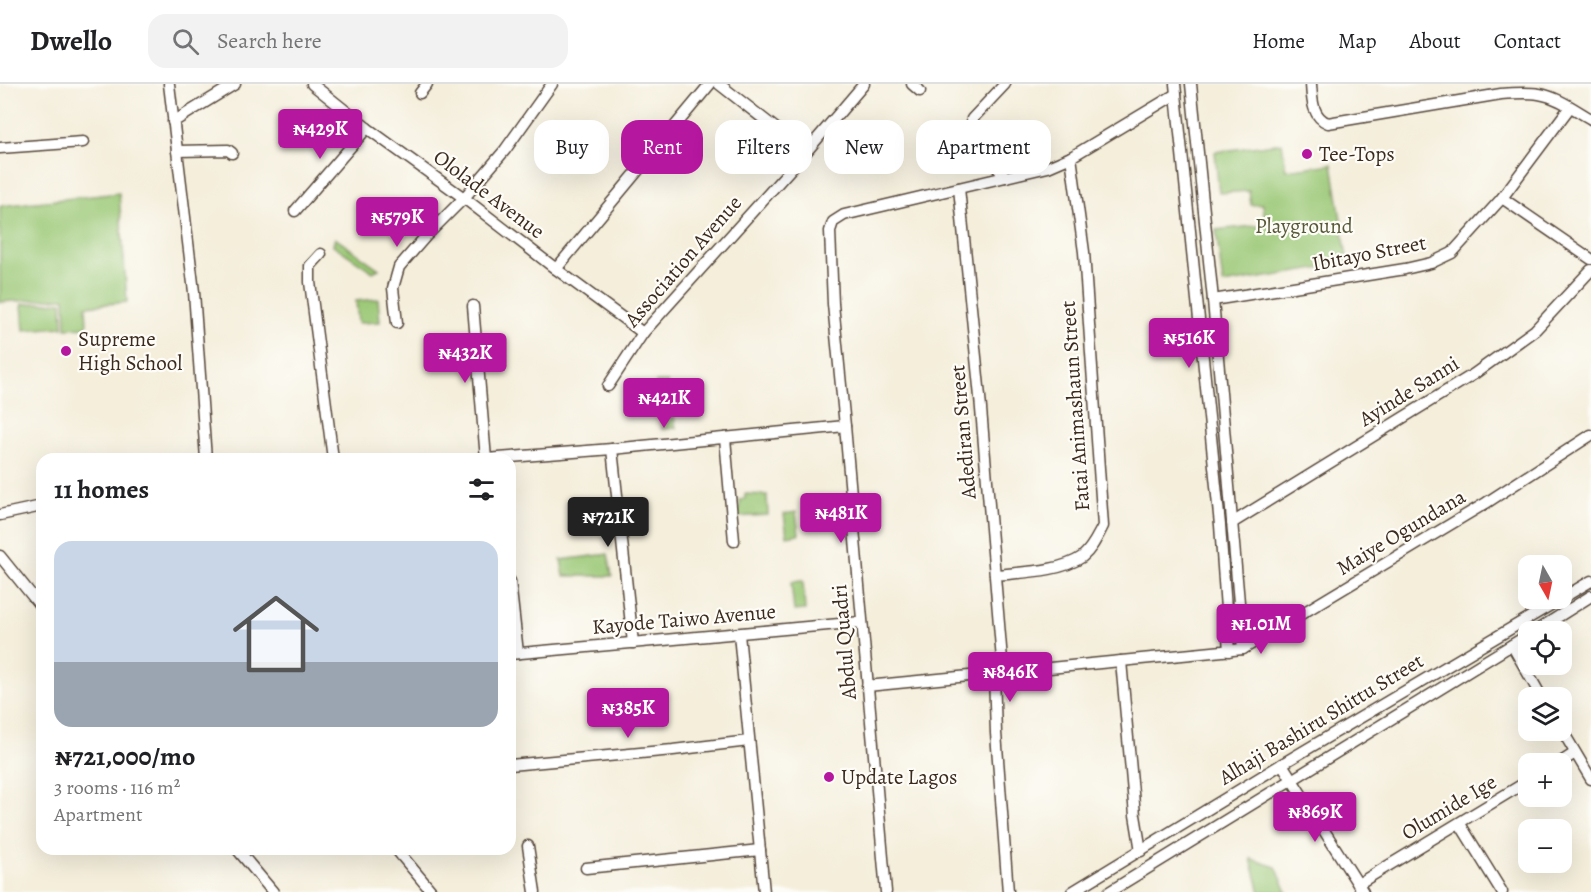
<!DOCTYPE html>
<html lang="en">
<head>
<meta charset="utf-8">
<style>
	:root { --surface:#fff; --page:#f2f2f2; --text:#202124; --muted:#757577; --line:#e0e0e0; --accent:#b5179e }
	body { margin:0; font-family:Alegreya,serif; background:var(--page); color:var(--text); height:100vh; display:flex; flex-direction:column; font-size:22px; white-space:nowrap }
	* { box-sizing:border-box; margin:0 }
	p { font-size:20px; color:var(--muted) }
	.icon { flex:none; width:33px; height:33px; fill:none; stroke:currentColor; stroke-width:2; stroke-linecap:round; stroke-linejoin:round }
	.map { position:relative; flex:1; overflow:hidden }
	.panel { position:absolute; left:36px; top:369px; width:480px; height:402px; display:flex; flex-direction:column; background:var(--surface); border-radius:18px; box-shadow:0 6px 24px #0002 }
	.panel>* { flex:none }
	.hud { position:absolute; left:534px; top:36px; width:570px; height:54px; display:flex; gap:12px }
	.needle { width:39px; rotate:171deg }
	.fabs { position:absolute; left:1518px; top:471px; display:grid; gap:12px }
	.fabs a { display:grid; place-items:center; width:54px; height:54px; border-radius:12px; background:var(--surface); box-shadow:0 6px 24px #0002; font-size:30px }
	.price { position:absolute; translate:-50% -51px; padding:0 14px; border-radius:6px; background:var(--accent); color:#fff; font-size:20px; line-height:39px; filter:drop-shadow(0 2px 3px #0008) }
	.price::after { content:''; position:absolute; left:50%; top:36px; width:18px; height:14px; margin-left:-9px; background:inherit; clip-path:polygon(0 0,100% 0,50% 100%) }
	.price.active { background:#222; color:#fff }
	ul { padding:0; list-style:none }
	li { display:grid; align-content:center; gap:12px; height:318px; padding:0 18px }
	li+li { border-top:2px solid var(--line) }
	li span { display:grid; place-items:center; height:186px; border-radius:18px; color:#555 }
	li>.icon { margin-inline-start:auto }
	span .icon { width:108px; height:108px; fill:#fffc; stroke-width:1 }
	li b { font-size:26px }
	h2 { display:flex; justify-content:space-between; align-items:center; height:72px; padding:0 18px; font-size:26px }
	.tag { padding:0 21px; border-radius:18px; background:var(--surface); box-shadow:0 6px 24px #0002; font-size:21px; line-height:54px }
	.tag.active { background:var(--accent); color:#fff }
	header { display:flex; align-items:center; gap:36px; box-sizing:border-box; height:84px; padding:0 30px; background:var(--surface); border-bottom:2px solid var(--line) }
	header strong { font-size:28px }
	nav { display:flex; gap:33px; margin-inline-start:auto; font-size:21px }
	.search { width:420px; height:54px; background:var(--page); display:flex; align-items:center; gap:15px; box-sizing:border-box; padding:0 21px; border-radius:18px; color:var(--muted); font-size:22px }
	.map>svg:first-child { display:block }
</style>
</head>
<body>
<header>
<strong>Dwello</strong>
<div class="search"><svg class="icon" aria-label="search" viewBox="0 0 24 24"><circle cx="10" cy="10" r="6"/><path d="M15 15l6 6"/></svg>Search here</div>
<nav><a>Home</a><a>Map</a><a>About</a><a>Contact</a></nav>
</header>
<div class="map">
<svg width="1591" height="808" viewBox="0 0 1591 808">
	<rect width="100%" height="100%" fill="#fdfcf7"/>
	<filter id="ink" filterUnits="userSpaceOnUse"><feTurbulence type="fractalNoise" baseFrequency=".0167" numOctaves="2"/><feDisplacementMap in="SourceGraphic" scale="12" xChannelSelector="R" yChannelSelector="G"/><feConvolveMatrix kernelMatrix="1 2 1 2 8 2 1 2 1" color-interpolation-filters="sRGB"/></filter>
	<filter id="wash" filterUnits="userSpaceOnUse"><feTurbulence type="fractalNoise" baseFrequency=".008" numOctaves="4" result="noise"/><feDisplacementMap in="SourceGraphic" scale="24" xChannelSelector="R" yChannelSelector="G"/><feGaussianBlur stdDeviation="1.35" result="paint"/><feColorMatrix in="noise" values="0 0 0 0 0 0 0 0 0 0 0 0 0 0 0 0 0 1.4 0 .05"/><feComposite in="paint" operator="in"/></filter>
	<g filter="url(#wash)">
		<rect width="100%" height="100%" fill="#f4eedb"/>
		<g fill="#9ac774" stroke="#6a7849" stroke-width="1.5">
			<path d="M 1282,59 L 1286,86 L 1332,80 L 1348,180 L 1223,200 L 1216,146 L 1265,141 L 1263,120 L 1251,121 L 1249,107 L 1219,109 L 1215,68 Z"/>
			<path d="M 119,109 L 127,218 L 86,222 L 87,243 L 66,244 L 65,214 L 0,218 L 0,122 Z"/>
			<path d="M 335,154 L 379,185 L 373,188 L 333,161 Z"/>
			<path d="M 378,215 L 380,238 L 358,239 L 356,217 Z"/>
			<path d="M 62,218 L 63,243 L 24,246 L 22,220 Z"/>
			<path d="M 656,298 L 668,298 L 676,344 L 662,345 Z"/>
			<path d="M 745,410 L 767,411 L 768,431 L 736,433 L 737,427 L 740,425 L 740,416 L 745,415 Z"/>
			<path d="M 796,428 L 799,450 L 787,452 L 784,430 Z"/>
			<path d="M 608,470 L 612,492 L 564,492 L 561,476 Z"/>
			<path d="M 803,497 L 805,526 L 794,527 L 791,498 Z"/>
			<path d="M 1251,775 L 1276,783 L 1287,808 L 1260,808 Z"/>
		</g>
	</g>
	<g filter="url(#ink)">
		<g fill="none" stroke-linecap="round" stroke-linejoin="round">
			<g stroke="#57473a" stroke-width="13">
				<g id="street">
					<path d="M 169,0 L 194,208 L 206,375"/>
					<path d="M 312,0 L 367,44 L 464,114 L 556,185 L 643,249"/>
					<path d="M 719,0 L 806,68"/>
					<path d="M 912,0 L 920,7"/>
					<path d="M 1175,0 L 1220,441 L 1229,567"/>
					<path d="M 1191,0 L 1213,216 L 1243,565"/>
					<path d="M 1311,0 C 1312,15 1312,33 1328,39 L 1501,10 C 1514,9 1527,8 1539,10 C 1558,13 1575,26 1591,35"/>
					<path d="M 420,9 L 427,0"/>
					<path d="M 972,35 L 1005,0"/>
					<path d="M 173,38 L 235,0"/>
					<path d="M 974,59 L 1006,93"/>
					<path d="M 0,64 L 83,58"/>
					<path d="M 177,67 L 228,66 L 232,69"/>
					<path d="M 959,104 L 980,313 L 1003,588"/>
					<path d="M 1502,114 L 1591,175"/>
					<path d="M 295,127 L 367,44"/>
					<path d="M 321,170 L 310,182 L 310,198 L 333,375"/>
					<path d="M 556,185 L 710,0"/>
					<path d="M 1213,216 L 1405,185 L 1431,179 L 1452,169 L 1502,114 L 1570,23"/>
					<path d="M 473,222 L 486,375"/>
					<path d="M 397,239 L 393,204 L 399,183 L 426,152 L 464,114 L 505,66 L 552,0"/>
					<path d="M 608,302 L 643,249 L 806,68 L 864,0"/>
					<path d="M 725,354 L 734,457"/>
					<path d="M 612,365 L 633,559"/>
					<path d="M 486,375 L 612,365 L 845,342"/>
					<path d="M 0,431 L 42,422"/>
					<path d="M 1232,439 L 1474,290 L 1535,246 L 1591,186"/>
					<path d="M 0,472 L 42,524"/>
					<path d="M 996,491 C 1022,488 1060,488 1082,473 C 1092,465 1097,453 1103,442 L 1084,168 L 1071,73"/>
					<path d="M 510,497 L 518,569"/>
					<path d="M 1534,548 L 1591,512"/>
					<path d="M 739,550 L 764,808"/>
					<path d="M 1512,561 L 1542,614"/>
					<path d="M 510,570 L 861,538"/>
					<path d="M 1121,577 L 1135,731 L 1141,767"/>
					<path d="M 994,590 L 996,649 L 1008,808"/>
					<path d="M 867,602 L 1243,565 L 1486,419 L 1591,351"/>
					<path d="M 1562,646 L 1591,695"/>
					<path d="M 1282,680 L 1363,808"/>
					<path d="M 1558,680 L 1575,669"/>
					<path d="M 510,681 L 673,666 L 749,657"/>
					<path d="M 1460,740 L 1502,808"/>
					<path d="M 528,762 L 535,808"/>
					<path d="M 237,765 L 273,808"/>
					<path d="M 396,765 L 432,808"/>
					<path d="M 586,784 L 760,766"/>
					<path d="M 1358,800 L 1528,697"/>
					<path d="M 886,808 L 845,342 L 833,220 L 830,147 L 833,138 L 844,131 L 1048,83 L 1071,73 L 1176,10"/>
					<path d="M 1072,808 L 1282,680 L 1591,497"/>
					<path d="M 1109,808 L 1528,551"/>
				</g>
			</g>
			<use href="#street" stroke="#fff" stroke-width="10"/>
		</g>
	</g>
	<g fill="#b5179e" stroke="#fdfcf7" stroke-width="2">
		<circle cx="1307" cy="70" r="6"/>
		<circle cx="66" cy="267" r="6"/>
		<circle cx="829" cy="693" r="6"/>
	</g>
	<g text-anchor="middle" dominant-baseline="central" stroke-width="4.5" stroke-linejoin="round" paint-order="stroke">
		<g font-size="21" fill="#3b2a1e" stroke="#fdfcf7" text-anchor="start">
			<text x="1319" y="70">Tee-Tops</text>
			<text x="78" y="255">Supreme<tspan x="78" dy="24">High School</tspan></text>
			<text x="841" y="693">Update Lagos</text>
		</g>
		<g font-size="21" fill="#3b2a1e" stroke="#fdfcf7">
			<text transform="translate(489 110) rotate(37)">Ololade Avenue</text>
			<text transform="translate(1369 169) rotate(-11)">Ibitayo Street</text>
			<text transform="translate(683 177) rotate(-49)">Association Avenue</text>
			<text transform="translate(1409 307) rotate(-32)">Ayinde Sanni</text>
			<text transform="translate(1075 322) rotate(-94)">Fatai Animashaun Street</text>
			<text transform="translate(963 348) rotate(-95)">Adediran Street</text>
			<text transform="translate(1401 448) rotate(-31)">Maiye Ogundana</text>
			<text transform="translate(684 535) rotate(-5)">Kayode Taiwo Avenue</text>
			<text transform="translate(844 558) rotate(-95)">Abdul Quadri</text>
			<text transform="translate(1321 635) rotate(-31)">Alhaji Bashiru Shittu Street</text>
			<text transform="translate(1449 723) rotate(-31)">Olumide Ige</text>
		</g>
		<g font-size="21" fill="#585938" stroke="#fdfcf7">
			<text x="1304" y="142">Playground</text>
		</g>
	</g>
</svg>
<div class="fabs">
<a><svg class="needle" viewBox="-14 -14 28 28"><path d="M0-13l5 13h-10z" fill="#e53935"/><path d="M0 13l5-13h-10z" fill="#757577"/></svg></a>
<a><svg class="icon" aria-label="locate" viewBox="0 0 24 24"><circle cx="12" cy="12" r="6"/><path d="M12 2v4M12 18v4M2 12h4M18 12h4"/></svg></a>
<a><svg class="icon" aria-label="layers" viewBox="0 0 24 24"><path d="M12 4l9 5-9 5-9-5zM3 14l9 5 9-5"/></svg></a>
<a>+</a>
<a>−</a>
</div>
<b class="price" style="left:320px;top:76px">₦429K</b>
<b class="price" style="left:397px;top:164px">₦579K</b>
<b class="price" style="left:1189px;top:285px">₦516K</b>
<b class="price" style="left:465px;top:300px">₦432K</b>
<b class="price" style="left:664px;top:345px">₦421K</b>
<b class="price" style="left:841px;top:460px">₦481K</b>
<b class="price active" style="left:608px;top:464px">₦721K</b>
<b class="price" style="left:1261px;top:571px">₦1.01M</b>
<b class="price" style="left:1010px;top:619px">₦846K</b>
<b class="price" style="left:628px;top:655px">₦385K</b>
<b class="price" style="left:1315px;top:759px">₦869K</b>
<div class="hud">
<a class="tag">Buy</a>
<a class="tag active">Rent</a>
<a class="tag">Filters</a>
<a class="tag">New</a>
<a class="tag">Apartment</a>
</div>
<section class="panel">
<h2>11 homes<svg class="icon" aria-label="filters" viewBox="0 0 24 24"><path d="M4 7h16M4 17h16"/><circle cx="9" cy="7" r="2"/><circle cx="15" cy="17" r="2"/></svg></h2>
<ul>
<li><span style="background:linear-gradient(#c9d6e8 65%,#9aa5b1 0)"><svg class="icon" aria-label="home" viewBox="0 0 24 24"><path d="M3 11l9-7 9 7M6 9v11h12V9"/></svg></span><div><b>₦721,000/mo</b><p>3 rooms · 116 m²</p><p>Apartment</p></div></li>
</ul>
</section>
</div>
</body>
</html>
